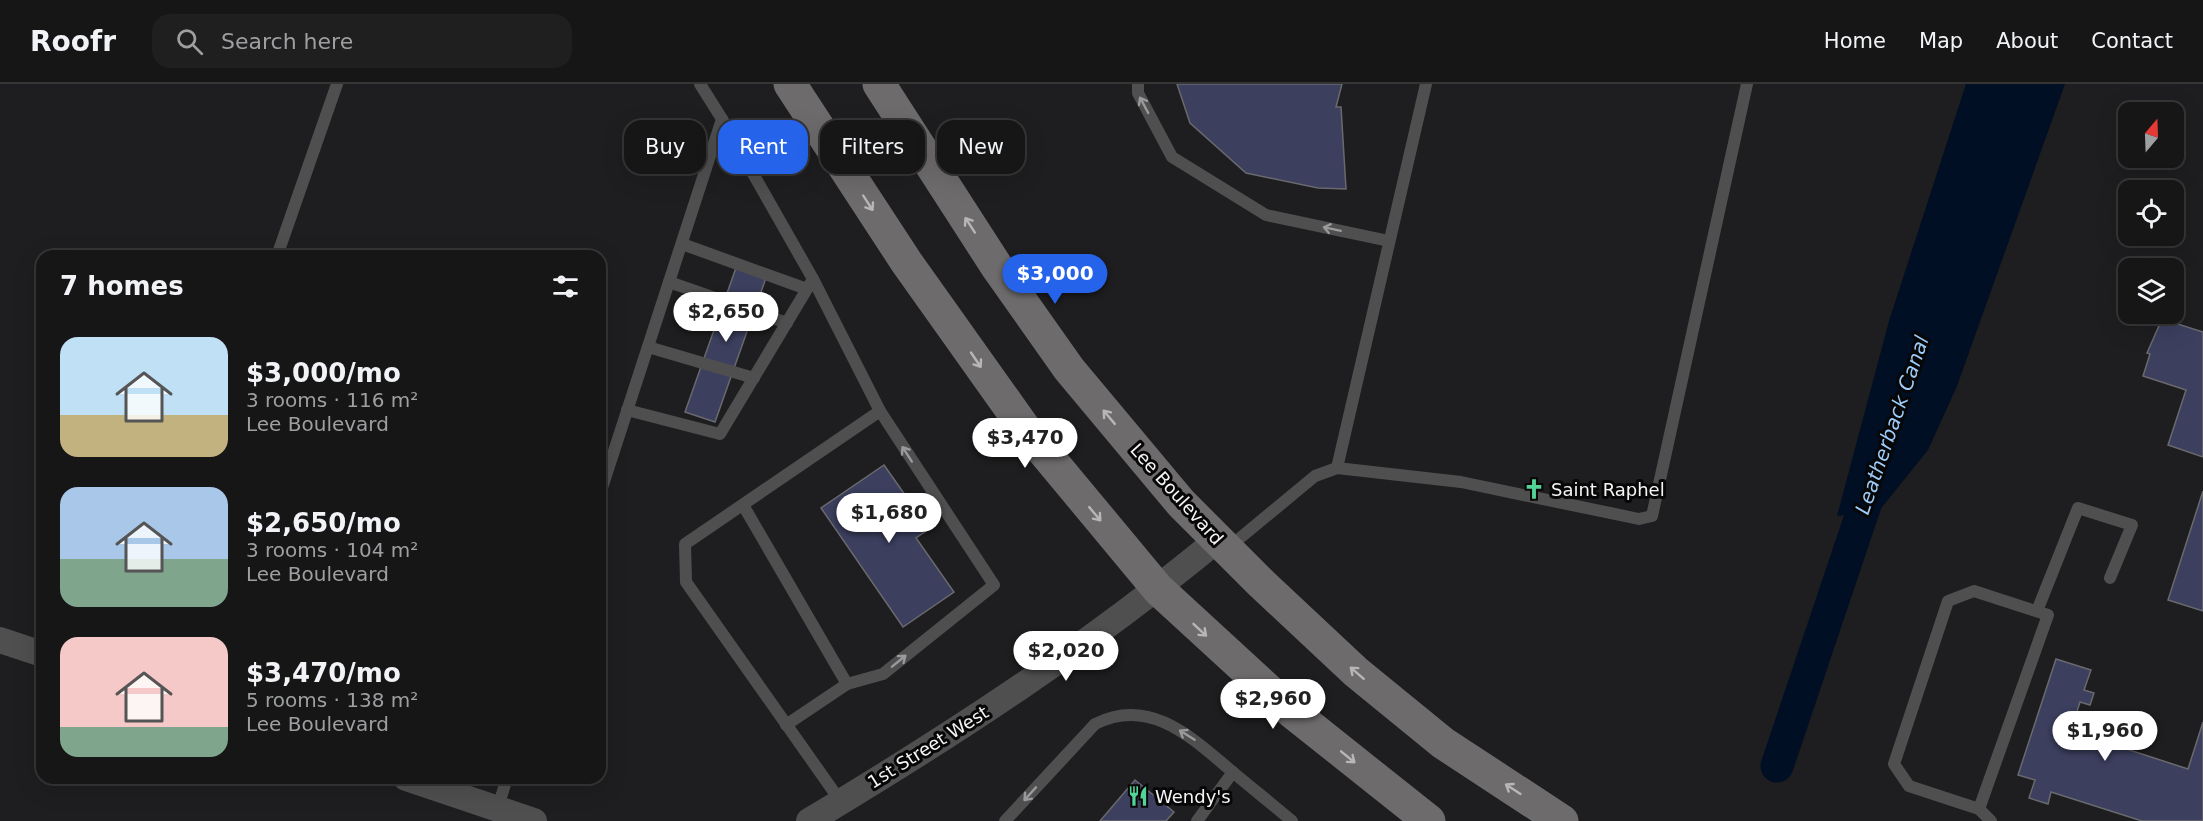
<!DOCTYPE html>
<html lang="en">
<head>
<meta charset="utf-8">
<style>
	:root { --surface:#161617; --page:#1f1f20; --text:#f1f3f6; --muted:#9e9fa1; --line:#353536; --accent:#2563eb }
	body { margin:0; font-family:"DejaVu Sans",sans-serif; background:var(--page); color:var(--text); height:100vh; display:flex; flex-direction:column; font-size:22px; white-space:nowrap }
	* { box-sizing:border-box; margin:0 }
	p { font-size:20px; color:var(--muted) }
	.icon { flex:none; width:33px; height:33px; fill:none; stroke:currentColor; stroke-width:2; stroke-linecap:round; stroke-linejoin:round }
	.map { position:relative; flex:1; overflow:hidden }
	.drawer { position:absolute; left:36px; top:166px; width:570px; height:534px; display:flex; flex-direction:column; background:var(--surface); border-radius:18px; box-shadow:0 6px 24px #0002,0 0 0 2px var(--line) }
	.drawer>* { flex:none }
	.top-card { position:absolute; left:624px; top:36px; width:570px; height:54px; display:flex; gap:12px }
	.needle { width:39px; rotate:19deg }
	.buttons { position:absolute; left:2118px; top:18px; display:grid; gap:12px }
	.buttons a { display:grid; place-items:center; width:66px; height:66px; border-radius:12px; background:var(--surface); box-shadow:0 6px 24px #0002,0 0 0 2px var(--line); font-size:30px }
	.price { position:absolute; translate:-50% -51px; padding:0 14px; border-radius:21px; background:#fff; color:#222; font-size:20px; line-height:39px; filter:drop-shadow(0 2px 3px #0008) }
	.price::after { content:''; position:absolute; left:50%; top:36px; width:18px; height:14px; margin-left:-9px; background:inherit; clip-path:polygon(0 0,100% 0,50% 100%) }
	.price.current { background:var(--accent); color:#fff }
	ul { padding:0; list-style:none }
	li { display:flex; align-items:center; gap:18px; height:150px; padding:0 24px }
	li span { display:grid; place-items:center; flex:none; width:168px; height:120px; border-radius:18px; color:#555 }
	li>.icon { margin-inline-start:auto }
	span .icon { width:72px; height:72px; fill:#fffc; stroke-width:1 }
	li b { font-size:26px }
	h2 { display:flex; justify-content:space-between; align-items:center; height:72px; padding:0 24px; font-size:26px }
	.chip { padding:0 21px; border-radius:18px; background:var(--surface); box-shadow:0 6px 24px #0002,0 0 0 2px var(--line); font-size:21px; line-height:54px }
	.chip.current { background:var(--accent); color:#fff }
	header { display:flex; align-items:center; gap:36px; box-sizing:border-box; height:84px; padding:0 30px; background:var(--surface); border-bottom:2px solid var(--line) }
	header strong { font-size:28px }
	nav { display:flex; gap:33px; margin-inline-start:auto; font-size:21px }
	.search { width:420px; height:54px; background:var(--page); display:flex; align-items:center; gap:15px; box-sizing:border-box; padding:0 21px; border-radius:18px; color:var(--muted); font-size:22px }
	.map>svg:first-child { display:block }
</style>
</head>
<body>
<header>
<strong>Roofr</strong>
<div class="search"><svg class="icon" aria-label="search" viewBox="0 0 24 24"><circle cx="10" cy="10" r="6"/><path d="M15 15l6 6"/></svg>Search here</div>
<nav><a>Home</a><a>Map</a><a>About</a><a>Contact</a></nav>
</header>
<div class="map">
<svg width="2203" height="737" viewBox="0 0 2203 737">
	<rect width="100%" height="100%" fill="#1e1d1f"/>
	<path fill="#000f24" d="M 1966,0 L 2065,0 L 1957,302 L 1928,366 L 1878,428 L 1837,432 L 1889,237 Z"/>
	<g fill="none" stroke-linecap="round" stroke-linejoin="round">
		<path stroke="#000f24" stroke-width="33" d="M 1777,682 L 1876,388"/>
	</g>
	<g fill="#3c3f5e" stroke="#696a6d" stroke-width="1.5">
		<path d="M 1177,0 L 1342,0 L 1336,23 L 1341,23 L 1346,105 L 1318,104 L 1246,89 L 1190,39 Z"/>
		<path d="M 737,181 L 767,191 L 715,338 L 685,328 Z"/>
		<path d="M 2162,235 L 2203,248 L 2203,373 L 2168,361 L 2186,306 L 2143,292 L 2150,270 L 2147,269 Z"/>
		<path d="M 884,381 L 929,445 L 916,454 L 954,508 L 903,543 L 821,424 Z"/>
		<path d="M 2203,407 L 2203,527 L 2168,516 Z"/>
		<path d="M 2056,575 L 2091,586 L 2084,606 L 2094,609 L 2090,621 L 2080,618 L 2071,647 L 2188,685 L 2203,638 L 2203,737 L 2142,737 L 2051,708 L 2048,720 L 2029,714 L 2035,696 L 2018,691 Z"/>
		<path d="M 1135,696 L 1174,728 L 1166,737 L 1100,737 Z"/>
	</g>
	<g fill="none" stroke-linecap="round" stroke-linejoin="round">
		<g stroke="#504f50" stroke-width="12">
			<path d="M 1138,0 L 1138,9 L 1172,73 L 1266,131 L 1389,157"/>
			<path d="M 722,35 L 813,195 L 880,327 L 994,501 L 883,590 L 847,600"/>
			<path d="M 682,160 L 807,205"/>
			<path d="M 277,172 L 337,0"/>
			<path d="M 669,198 L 787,239"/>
			<path d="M 648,263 L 754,294"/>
			<path d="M 627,326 L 720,350 L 813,195"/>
			<path d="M 1337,384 L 1426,0"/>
			<path d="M 600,410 L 722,35 L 700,0"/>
			<path d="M 743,421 L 847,600 L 786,641"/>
			<path d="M 1228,464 L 1315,392 L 1337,384 L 1461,398 L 1639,435 L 1652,432 L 1747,0"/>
			<path d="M 2037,527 L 2078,424 L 2132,441 L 2110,494"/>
			<path d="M 841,718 L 686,498 L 685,460 L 880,327"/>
			<path d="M 1979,725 L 2048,531 L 1974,507 L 1948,517 L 1894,680 L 1909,702 L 1979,725 L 1991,737"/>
			<path d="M 497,726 L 507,694"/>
			<path d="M 1005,737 L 1095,640 C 1148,613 1189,651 1228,684 C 1249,702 1271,719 1292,737"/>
			<path d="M 1197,737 L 1233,688"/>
		</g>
		<g stroke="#504f50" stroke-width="26">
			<path d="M 0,556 L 42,570"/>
			<path d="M 406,694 L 534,737"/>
			<path d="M 809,737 C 951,652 1089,562 1217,456"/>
		</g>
		<g stroke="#6d6b6c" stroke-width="33">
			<path d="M 790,0 L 907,179 L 1025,345 L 1158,505 L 1292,628 L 1429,737"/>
			<path d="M 879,0 L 997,183 L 1069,285 L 1181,419 L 1262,500 L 1356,588 L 1443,659 L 1562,737"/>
		</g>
	</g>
	<defs><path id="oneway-shaft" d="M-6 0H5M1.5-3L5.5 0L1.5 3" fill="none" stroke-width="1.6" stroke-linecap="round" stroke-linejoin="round" transform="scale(1.5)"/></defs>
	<g stroke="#9a999b">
		<use href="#oneway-shaft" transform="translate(1144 21) rotate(-118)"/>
		<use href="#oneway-shaft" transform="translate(1332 145) rotate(-168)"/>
		<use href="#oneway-shaft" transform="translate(907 370) rotate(-123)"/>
		<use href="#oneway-shaft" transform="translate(899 577) rotate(-39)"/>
		<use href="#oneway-shaft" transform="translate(1187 651) rotate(-148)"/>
		<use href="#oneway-shaft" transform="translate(1030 710) rotate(132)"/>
	</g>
	<g stroke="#b8b6b8">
		<use href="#oneway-shaft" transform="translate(868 119) rotate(57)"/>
		<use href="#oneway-shaft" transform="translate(970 141) rotate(-123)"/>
		<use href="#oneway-shaft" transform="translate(976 276) rotate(56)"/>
		<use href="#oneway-shaft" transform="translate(1109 333) rotate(-130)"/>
		<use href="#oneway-shaft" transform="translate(1095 430) rotate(50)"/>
		<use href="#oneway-shaft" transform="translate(1200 546) rotate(43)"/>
		<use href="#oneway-shaft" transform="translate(1357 589) rotate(-139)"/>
		<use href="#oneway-shaft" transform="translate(1348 673) rotate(39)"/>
		<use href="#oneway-shaft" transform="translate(1513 705) rotate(-147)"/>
	</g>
	<defs>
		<g id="church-bare" transform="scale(1.62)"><path d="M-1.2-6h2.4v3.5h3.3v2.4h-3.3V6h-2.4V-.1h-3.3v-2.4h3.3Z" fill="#53d396" stroke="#080708" stroke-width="2.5" paint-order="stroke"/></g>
		<g id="restaurant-bare" transform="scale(1.62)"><path d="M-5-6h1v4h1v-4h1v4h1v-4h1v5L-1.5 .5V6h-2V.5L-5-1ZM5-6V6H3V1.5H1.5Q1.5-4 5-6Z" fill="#53d396" stroke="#080708" stroke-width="2.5" paint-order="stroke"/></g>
	</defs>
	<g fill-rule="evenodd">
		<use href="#church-bare" x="1534" y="405"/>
		<use href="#restaurant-bare" x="1138" y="712"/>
	</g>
	<g text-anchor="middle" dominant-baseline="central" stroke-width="6" stroke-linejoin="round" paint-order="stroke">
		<g font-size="18" fill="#f5f4f6" stroke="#080708" text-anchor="start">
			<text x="1551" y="405">Saint Raphel</text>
			<text x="1155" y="712">Wendy's</text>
		</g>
		<g font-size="18" fill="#f5f4f6" stroke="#080708">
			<text transform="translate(1177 410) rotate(48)">Lee Boulevard</text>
			<text transform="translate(928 663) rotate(-32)">1st Street West</text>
		</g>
		<g font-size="20" font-style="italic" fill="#9dccfb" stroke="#080708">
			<text transform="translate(1892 341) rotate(-71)">Leatherback Canal</text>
		</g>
	</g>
</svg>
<div class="buttons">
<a><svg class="needle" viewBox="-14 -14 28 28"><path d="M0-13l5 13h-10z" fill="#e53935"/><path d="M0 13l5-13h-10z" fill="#9e9fa1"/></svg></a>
<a><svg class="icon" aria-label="locate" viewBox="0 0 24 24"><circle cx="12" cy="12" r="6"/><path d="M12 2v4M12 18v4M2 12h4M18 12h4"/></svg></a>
<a><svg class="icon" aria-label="layers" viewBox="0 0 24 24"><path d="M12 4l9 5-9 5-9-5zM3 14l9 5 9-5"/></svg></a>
</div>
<b class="price current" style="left:1055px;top:221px">$3,000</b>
<b class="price" style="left:726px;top:259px">$2,650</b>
<b class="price" style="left:1025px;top:385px">$3,470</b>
<b class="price" style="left:889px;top:460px">$1,680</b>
<b class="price" style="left:1066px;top:598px">$2,020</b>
<b class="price" style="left:1273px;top:646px">$2,960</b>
<b class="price" style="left:2105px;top:678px">$1,960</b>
<div class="top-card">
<a class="chip">Buy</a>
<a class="chip current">Rent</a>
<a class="chip">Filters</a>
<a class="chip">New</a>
</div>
<section class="drawer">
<h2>7 homes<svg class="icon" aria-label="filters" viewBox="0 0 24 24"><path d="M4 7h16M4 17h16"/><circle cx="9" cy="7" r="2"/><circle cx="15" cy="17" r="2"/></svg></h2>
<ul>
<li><span style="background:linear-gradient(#bfe0f5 65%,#c2b280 0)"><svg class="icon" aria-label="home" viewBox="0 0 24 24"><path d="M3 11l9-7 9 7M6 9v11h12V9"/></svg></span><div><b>$3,000/mo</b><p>3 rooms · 116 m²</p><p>Lee Boulevard</p></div></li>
<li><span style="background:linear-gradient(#a9c7e8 60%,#7fa58c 0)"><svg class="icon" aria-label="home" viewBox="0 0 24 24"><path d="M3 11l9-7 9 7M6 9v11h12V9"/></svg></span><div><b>$2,650/mo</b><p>3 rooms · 104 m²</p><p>Lee Boulevard</p></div></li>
<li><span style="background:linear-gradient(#f6c9c9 75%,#7fa58c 0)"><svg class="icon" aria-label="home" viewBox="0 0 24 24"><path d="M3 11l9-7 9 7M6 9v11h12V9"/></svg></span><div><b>$3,470/mo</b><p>5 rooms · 138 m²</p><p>Lee Boulevard</p></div></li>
</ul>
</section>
</div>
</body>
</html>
